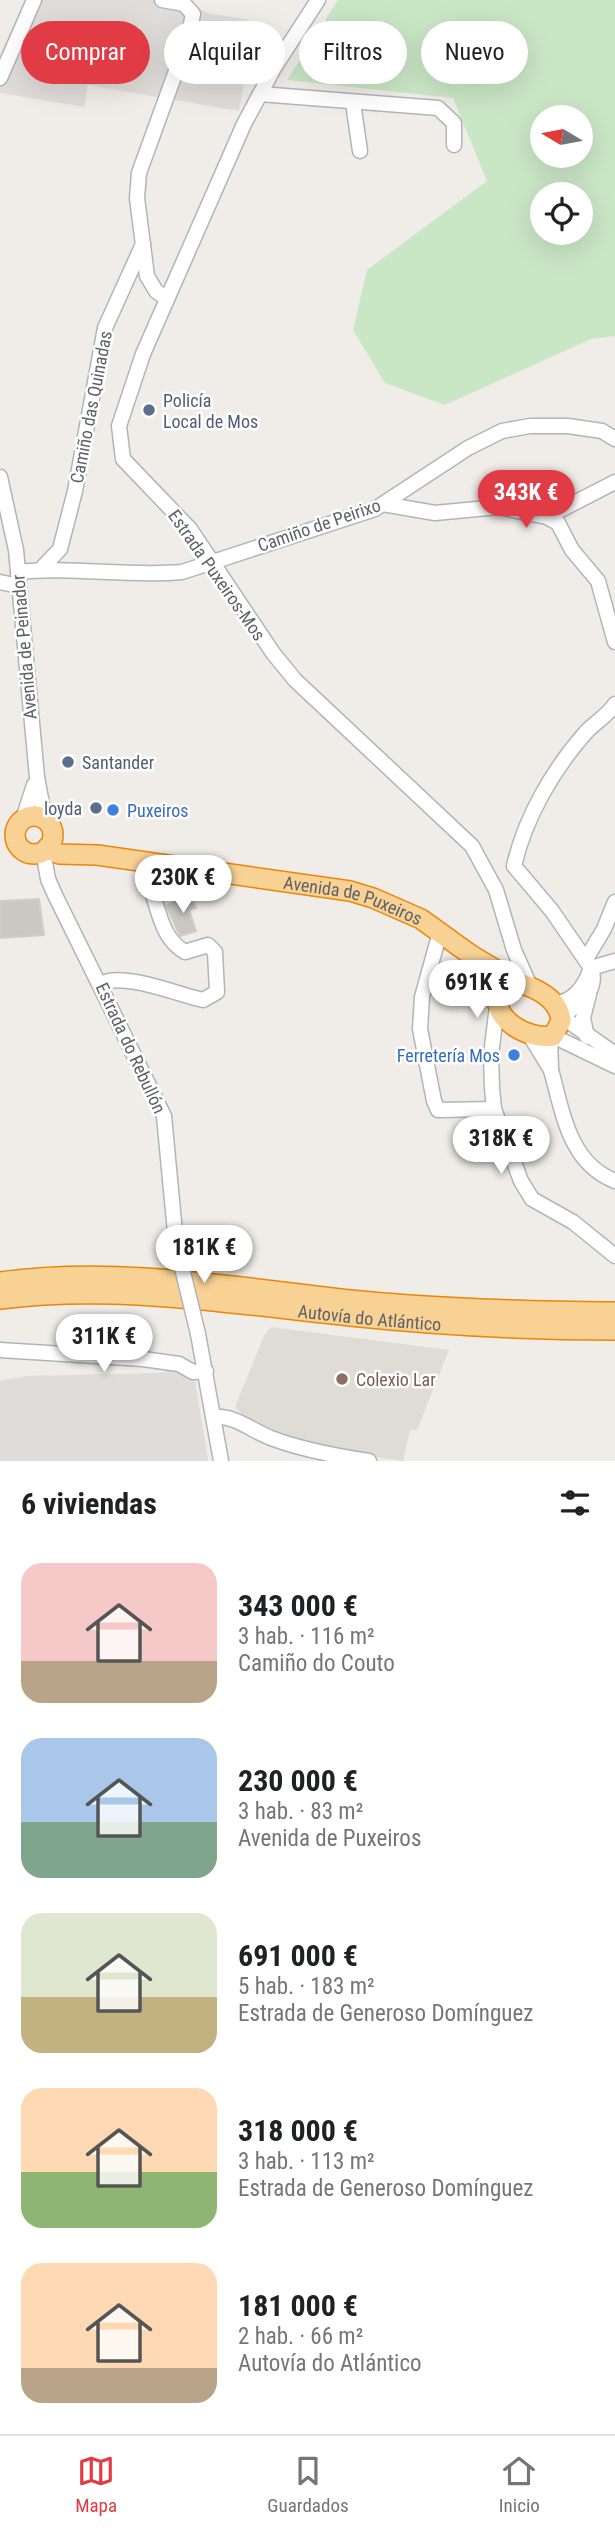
<!DOCTYPE html>
<html lang="es">
<head>
<meta charset="utf-8">
<style>
	:root { --surface:#fff; --page:#f6f6f6; --text:#202124; --muted:#757577; --line:#e0e0e0; --accent:#e13b45 }
	body { margin:0; font-family:"Roboto Condensed",sans-serif; background:var(--page); color:var(--text); height:100vh; display:flex; flex-direction:column; font-size:26px; white-space:nowrap }
	* { box-sizing:border-box; margin:0 }
	p { font-size:23px; color:var(--muted) }
	.icon { flex:none; width:38px; height:38px; fill:none; stroke:currentColor; stroke-width:2; stroke-linecap:round; stroke-linejoin:round }
	.map { position:relative; height:1461px; overflow:hidden }
	.side { display:flex; flex-direction:column; background:var(--surface); flex:1 }
	.side>* { flex:none }
	.banner { position:absolute; left:21px; top:21px; width:574px; height:63px; display:flex; gap:14px }
	.needle { width:46px; rotate:280deg }
	.buttons { position:absolute; left:530px; top:105px; display:grid; gap:14px }
	.buttons a { display:grid; place-items:center; width:63px; height:63px; border-radius:50%; background:var(--surface); box-shadow:0 7px 28px #0002; font-size:35px }
	.price { position:absolute; translate:-50% -60px; padding:0 16px; border-radius:24px; background:#fff; color:#222; font-size:23px; line-height:46px; filter:drop-shadow(0 2px 4px #0008) }
	.price::after { content:''; position:absolute; left:50%; top:42px; width:21px; height:16px; margin-left:-10px; background:inherit; clip-path:polygon(0 0,100% 0,50% 100%) }
	.price.on { background:var(--accent); color:#fff }
	ul { padding:0; list-style:none }
	li { display:flex; align-items:center; gap:21px; height:175px; padding:0 21px }
	li span { display:grid; place-items:center; flex:none; width:196px; height:140px; border-radius:21px; color:#555 }
	li>.icon { margin-inline-start:auto }
	span .icon { width:84px; height:84px; fill:#fffc; stroke-width:1 }
	li b { font-size:30px }
	h2 { display:flex; justify-content:space-between; align-items:center; height:84px; padding:0 21px; font-size:30px }
	.tag { padding:0 24px; border-radius:32px; background:var(--surface); box-shadow:0 7px 28px #0002; font-size:24px; line-height:63px }
	.tag.on { background:var(--accent); color:#fff }
	.menu { display:flex; justify-content:space-around; align-items:center; height:98px; border-top:2px solid var(--line); background:var(--surface); font-size:19px; color:var(--muted) }
	.menu a { display:grid; justify-items:center; gap:4px }
	.menu .on { color:var(--accent) }
	.map>svg:first-child { display:block }
</style>
</head>
<body>
<div class="map">
<svg width="615" height="1461" viewBox="0 0 615 1461">
	<rect width="100%" height="100%" fill="#f0ece7"/>
	<g fill="#dfdcd9">
		<path d="M 25,0 L 175,0 L 208,13 L 256,21 L 239,111 L 88,85 L 84,107 L 0,93 L 0,56 Z"/>
		<path d="M 193,1367 L 208,1461 L 0,1461 L 0,1381 L 26,1376 L 156,1373 Z"/>
	</g>
	<path fill="#dfdcd5" d="M 271,1327 L 449,1350 L 417,1430 L 410,1430 L 403,1461 L 335,1451 L 272,1430 L 245,1417 L 235,1407 L 264,1336 Z"/>
	<path fill="#c9e6c5" fill-rule="evenodd" d="M 338,0 L 615,0 L 615,336 L 591,339 L 445,405 L 385,383 L 353,330 L 367,270 L 487,181 L 453,98 L 287,80 ZM 542,117 L 581,117 L 581,156 L 542,156 ZM 542,194 L 581,194 L 581,233 L 542,233 Z"/>
	<g fill="#cbc7c3" stroke="#d4cdc5" stroke-width="2">
		<path d="M 191,894 L 196,908 L 189,910 L 196,931 L 180,936 L 166,906 Z"/>
		<path d="M 39,899 L 44,935 L 0,938 L 0,901 Z"/>
	</g>
	<g fill="none" stroke-linecap="round" stroke-linejoin="round">
		<g stroke="#b2b5b8" stroke-width="17">
			<g id="minor">
				<path d="M 162,0 L 184,4 L 193,14 L 188,38 L 139,173 L 137,198 L 147,276 L 156,291 L 167,299"/>
				<path d="M 318,0 L 274,68 L 244,124 L 143,354 L 119,426 L 123,459 L 190,529 L 273,653 L 295,680 L 472,846 L 496,890 L 514,950 L 530,986"/>
				<path d="M 0,78 L 34,0"/>
				<path d="M 260,94 L 438,108 L 454,123 L 454,145"/>
				<path d="M 353,103 L 360,151"/>
				<path d="M 0,477 L 16,550 L 37,777 L 45,820"/>
				<path d="M 383,504 L 435,513 L 498,507 L 547,517 L 558,523 L 572,550 L 598,581 L 615,642"/>
				<path d="M 547,517 L 615,482"/>
				<path d="M 41,569 L 60,549 L 75,491 L 105,328 L 143,244"/>
				<path d="M 18,572 C 72,566 127,577 182,572 L 375,509 L 468,448 L 502,431 L 530,426 L 568,426 L 602,431 L 615,439"/>
				<path d="M 0,582 L 19,586"/>
				<path d="M 615,704 C 608,715 596,722 587,731 C 554,768 525,817 514,866 L 552,911 L 591,968 L 615,961"/>
				<path d="M 23,819 L 34,785"/>
				<path d="M 43,851 L 48,879 L 55,895 L 164,1116 L 176,1243"/>
				<path d="M 440,932 L 422,997 L 420,1029 L 434,1101 L 438,1110 L 494,1109"/>
				<path d="M 586,959 L 604,929 L 615,902"/>
				<path d="M 101,984 C 121,971 179,995 203,1000 L 217,992 L 215,952 L 208,945 L 185,952 C 164,940 160,917 153,895"/>
				<path d="M 555,1003 C 574,1002 585,985 591,968 C 599,991 579,1005 561,1016 L 615,1054"/>
				<path d="M 497,1006 L 491,1055 L 492,1088 L 494,1109 L 521,1181 L 532,1199 L 573,1222 L 615,1256"/>
				<path d="M 529,1034 L 551,1070 L 550,1037"/>
				<path d="M 553,1036 L 615,1066"/>
				<path d="M 587,1037 L 583,1018 L 589,994"/>
				<path d="M 551,1070 C 563,1113 569,1163 615,1181"/>
				<path d="M 198,1334 L 221,1461"/>
				<path d="M 0,1350 L 143,1359 L 179,1364 L 193,1372 L 206,1371"/>
				<path d="M 214,1417 C 235,1415 252,1431 271,1438 C 302,1450 336,1456 369,1461"/>
			</g>
		</g>
		<g stroke="#eb860b" stroke-width="22">
			<g id="highway">
				<circle cx="34" cy="835" r="19"/>
				<path id="s1" d="M 47,848 L 59,854 L 97,855 L 350,891 L 373,898 L 421,919 L 471,955 L 516,982"/>
				<path d="M 516,982 C 536,988 559,998 561,1021 L 553,1036 C 528,1040 489,1019 499,990 Z"/>
				<path d="M 0,1282 C 117,1266 234,1287 350,1300 C 438,1309 526,1311 615,1312"/>
				<path id="s2" d="M 0,1299 C 118,1284 233,1304 350,1316 C 438,1325 526,1330 615,1330"/>
			</g>
		</g>
		<use href="#minor" stroke="#fff" stroke-width="14"/>
		<use href="#highway" stroke="#f8d195" stroke-width="19"/>
		<g stroke="#b2b5b8" stroke-width="17" stroke-linecap="butt">
			<path id="minor-bridge" d="M 176,1243 L 198,1334"/>
		</g>
		<use href="#minor-bridge" stroke="#fff" stroke-width="14"/>
	</g>
	<g fill="#5c6f8a" stroke="#fff" stroke-width="2.5">
		<circle cx="149" cy="410" r="7"/>
		<circle cx="68" cy="762" r="7"/>
		<circle cx="96" cy="808" r="7"/>
	</g>
	<g fill="#3f7fe0" stroke="#fff" stroke-width="2.5">
		<circle cx="113" cy="810" r="7"/>
		<circle cx="514" cy="1055" r="7"/>
	</g>
	<circle fill="#8d6e63" stroke="#fff" stroke-width="2.5" cx="342" cy="1379" r="7"/>
	<g text-anchor="middle" dominant-baseline="central" stroke-width="5" stroke-linejoin="round" paint-order="stroke">
		<g font-size="18" fill="#4e5e75" stroke="#fff" text-anchor="start">
			<text x="163" y="400">Policía<tspan x="163" dy="21">Local de Mos</tspan></text>
			<text x="82" y="762">Santander</text>
			<text x="82" y="808" text-anchor="end">loyda</text>
		</g>
		<g font-size="18" fill="#5e6366" stroke="#fff">
			<text transform="translate(91 407) rotate(-79)">Camiño das Quinadas</text>
			<text transform="translate(319 525) rotate(-19)">Camiño de Peirixo</text>
			<text transform="translate(217 575) rotate(55)">Estrada Puxeiros-Mos</text>
			<text transform="translate(24 647) rotate(-95)">Avenida de Peinador</text>
			<text stroke="none"><textPath href="#s1" startOffset="312">Avenida de Puxeiros</textPath></text>
			<text transform="translate(131 1048) rotate(65)">Estrada do Rebullón</text>
			<text stroke="none"><textPath href="#s2" startOffset="371">Autovía do Atlántico</textPath></text>
		</g>
		<g font-size="18" fill="#366cbe" stroke="#fff" text-anchor="start">
			<text x="127" y="810">Puxeiros</text>
			<text x="500" y="1055" text-anchor="end">Ferretería Mos</text>
		</g>
		<g font-size="18" fill="#785e54" stroke="#fff" text-anchor="start">
			<text x="356" y="1379">Colexio Lar</text>
		</g>
	</g>
</svg>
<div class="buttons">
<a><svg class="needle" viewBox="-14 -14 28 28"><path d="M0-13l5 13h-10z" fill="#e53935"/><path d="M0 13l5-13h-10z" fill="#757577"/></svg></a>
<a><svg class="icon" aria-label="locate" viewBox="0 0 24 24"><circle cx="12" cy="12" r="6"/><path d="M12 2v4M12 18v4M2 12h4M18 12h4"/></svg></a>
</div>
<b class="price on" style="left:526px;top:530px">343K €</b>
<b class="price" style="left:183px;top:915px">230K €</b>
<b class="price" style="left:477px;top:1020px">691K €</b>
<b class="price" style="left:501px;top:1176px">318K €</b>
<b class="price" style="left:204px;top:1285px">181K €</b>
<b class="price" style="left:104px;top:1374px">311K €</b>
<div class="banner">
<a class="tag on">Comprar</a>
<a class="tag">Alquilar</a>
<a class="tag">Filtros</a>
<a class="tag">Nuevo</a>
</div>
</div>
<section class="side">
<h2>6 viviendas<svg class="icon" aria-label="filters" viewBox="0 0 24 24"><path d="M4 7h16M4 17h16"/><circle cx="9" cy="7" r="2"/><circle cx="15" cy="17" r="2"/></svg></h2>
<ul>
<li><span style="background:linear-gradient(#f6c9c9 70%,#b9a48a 0)"><svg class="icon" aria-label="home" viewBox="0 0 24 24"><path d="M3 11l9-7 9 7M6 9v11h12V9"/></svg></span><div><b>343 000 €</b><p>3 hab. · 116 m²</p><p>Camiño do Couto</p></div></li>
<li><span style="background:linear-gradient(#a9c7e8 60%,#7fa58c 0)"><svg class="icon" aria-label="home" viewBox="0 0 24 24"><path d="M3 11l9-7 9 7M6 9v11h12V9"/></svg></span><div><b>230 000 €</b><p>3 hab. · 83 m²</p><p>Avenida de Puxeiros</p></div></li>
<li><span style="background:linear-gradient(#dfe7d0 60%,#c2b280 0)"><svg class="icon" aria-label="home" viewBox="0 0 24 24"><path d="M3 11l9-7 9 7M6 9v11h12V9"/></svg></span><div><b>691 000 €</b><p>5 hab. · 183 m²</p><p>Estrada de Generoso Domínguez</p></div></li>
<li><span style="background:linear-gradient(#ffd9b3 60%,#8fb573 0)"><svg class="icon" aria-label="home" viewBox="0 0 24 24"><path d="M3 11l9-7 9 7M6 9v11h12V9"/></svg></span><div><b>318 000 €</b><p>3 hab. · 113 m²</p><p>Estrada de Generoso Domínguez</p></div></li>
<li><span style="background:linear-gradient(#ffd9b3 75%,#b9a48a 0)"><svg class="icon" aria-label="home" viewBox="0 0 24 24"><path d="M3 11l9-7 9 7M6 9v11h12V9"/></svg></span><div><b>181 000 €</b><p>2 hab. · 66 m²</p><p>Autovía do Atlántico</p></div></li>
</ul>
</section>
<nav class="menu">
<a class="on"><svg class="icon" aria-label="map" viewBox="0 0 24 24"><path d="M3 6l6-2 6 2 6-2v14l-6 2-6-2-6 2zM9 4v14M15 6v14"/></svg>Mapa</a>
<a><svg class="icon" aria-label="saved" viewBox="0 0 24 24"><path d="M7 4h10v16l-5-4-5 4z"/></svg>Guardados</a>
<a><svg class="icon" aria-label="home" viewBox="0 0 24 24"><path d="M3 11l9-7 9 7M6 9v11h12V9"/></svg>Inicio</a>
</nav>
</body>
</html>
